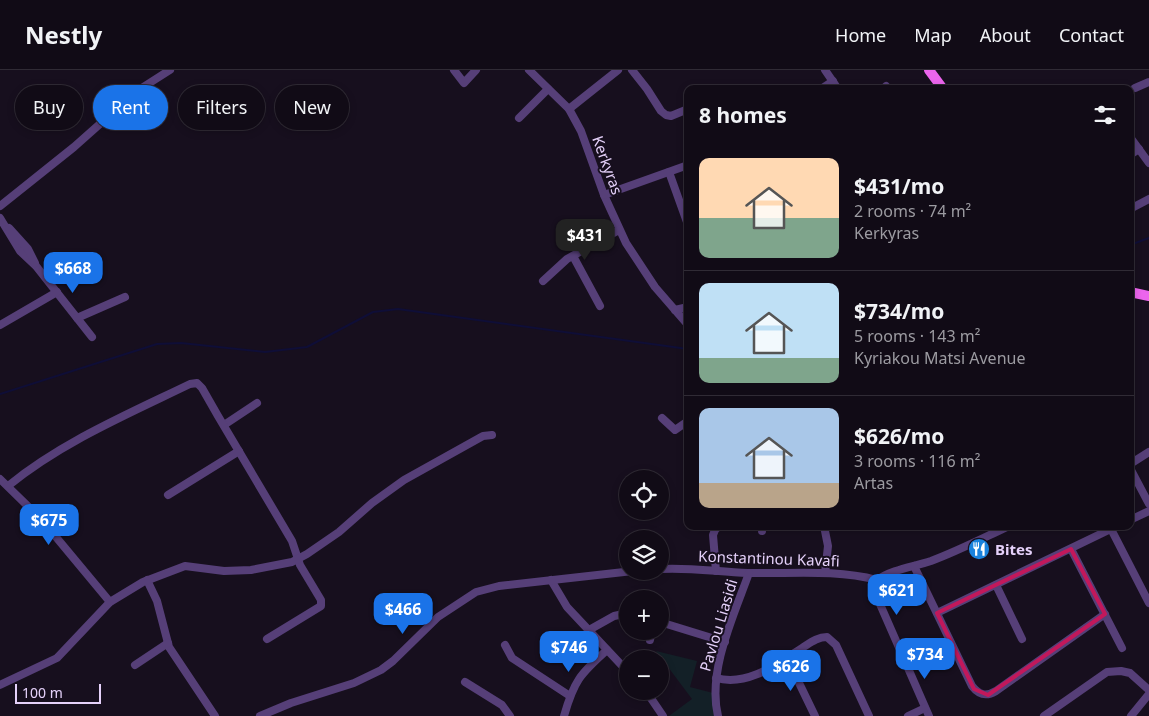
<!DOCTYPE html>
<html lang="en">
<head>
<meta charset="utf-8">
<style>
	:root { --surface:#110b16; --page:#1e1923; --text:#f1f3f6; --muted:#9c9ba1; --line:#302b35; --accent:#1a73e8 }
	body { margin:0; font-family:"Noto Sans",sans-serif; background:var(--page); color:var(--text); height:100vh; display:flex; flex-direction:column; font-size:19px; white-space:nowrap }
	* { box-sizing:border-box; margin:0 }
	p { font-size:16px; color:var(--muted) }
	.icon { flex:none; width:28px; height:28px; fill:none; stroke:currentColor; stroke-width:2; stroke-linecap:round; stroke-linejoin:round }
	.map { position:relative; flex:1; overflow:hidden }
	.details { position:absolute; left:684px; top:15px; width:450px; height:445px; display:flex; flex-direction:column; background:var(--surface); border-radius:10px; box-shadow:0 2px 8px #0003,0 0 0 1px var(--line) }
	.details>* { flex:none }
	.top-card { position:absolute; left:15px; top:15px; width:475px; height:45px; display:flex; gap:10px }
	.tools { position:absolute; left:619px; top:400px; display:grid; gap:10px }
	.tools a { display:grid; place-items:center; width:50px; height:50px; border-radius:50%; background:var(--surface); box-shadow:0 2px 8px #0003,0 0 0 1px var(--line); font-size:25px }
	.scale { position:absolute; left:15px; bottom:12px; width:86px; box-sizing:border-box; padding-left:5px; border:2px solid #e5d1fa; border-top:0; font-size:14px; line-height:18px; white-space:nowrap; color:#e5d1fa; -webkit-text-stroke:4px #170f1e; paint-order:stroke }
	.price { position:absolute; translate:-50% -42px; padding:0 11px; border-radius:10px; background:var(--accent); color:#fff; font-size:16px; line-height:32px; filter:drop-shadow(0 1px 2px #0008) }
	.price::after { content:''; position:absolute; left:50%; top:30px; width:15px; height:11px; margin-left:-8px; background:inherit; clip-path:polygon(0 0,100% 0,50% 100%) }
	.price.current { background:#222; color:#fff }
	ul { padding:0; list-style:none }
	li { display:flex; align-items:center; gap:15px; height:125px; padding:0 15px }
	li+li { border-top:1px solid var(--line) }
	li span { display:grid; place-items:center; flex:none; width:140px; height:100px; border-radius:10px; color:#555 }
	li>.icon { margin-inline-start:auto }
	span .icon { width:60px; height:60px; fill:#fffc; stroke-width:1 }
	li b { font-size:21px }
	h2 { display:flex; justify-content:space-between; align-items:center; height:60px; padding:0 15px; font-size:21px }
	.chip { padding:0 18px; border-radius:22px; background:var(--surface); box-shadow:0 2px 8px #0003,0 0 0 1px var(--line); font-size:18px; line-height:45px }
	.chip.current { background:var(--accent); color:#fff }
	header { display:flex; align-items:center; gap:30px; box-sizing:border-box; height:70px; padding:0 25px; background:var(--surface); border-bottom:1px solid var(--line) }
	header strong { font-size:24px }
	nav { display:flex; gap:28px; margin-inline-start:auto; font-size:18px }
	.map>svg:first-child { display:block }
</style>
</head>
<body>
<header>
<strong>Nestly</strong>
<nav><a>Home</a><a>Map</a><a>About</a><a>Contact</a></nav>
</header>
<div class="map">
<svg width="1149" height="646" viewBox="0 0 1149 646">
	<rect width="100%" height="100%" fill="#170f1e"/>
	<path fill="#132027" d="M 656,581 L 697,591 L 690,617 L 713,623 L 714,646 L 669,646 L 692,629 Z"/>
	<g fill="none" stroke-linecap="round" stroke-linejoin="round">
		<g stroke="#0f0e37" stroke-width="2">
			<path d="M 1130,175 L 1149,168"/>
			<path d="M 0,324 L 157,274 L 181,273 L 265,282 L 307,277 L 373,242 L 398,239 L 688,279"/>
		</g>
		<g stroke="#563f78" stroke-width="8">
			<path d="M 454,0 L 464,13 L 476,0"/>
			<path d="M 529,0 L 569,39 L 581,61 L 604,125 L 626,173 L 655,217 L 688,255"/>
			<path d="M 632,0 L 647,19 L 661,41 L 666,45 L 671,46 L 688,39"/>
			<path d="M 825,0 L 838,19"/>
			<path d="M 886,16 L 888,19"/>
			<path d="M 1135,18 L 1149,12"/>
			<path d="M 821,19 L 833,11"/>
			<path d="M 569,39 L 618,0"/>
			<path d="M 519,48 L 548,19"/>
			<path d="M 1130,67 L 1149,93"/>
			<path d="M 1130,85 L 1139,79"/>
			<path d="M 669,102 L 688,155"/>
			<path d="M 604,125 L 688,95"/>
			<path d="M 0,136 L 74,77 L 137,21 L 170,0"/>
			<path d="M 1130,139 L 1149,129"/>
			<path d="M 0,148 L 20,181 L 36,196 L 92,267"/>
			<path d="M 9,158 L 28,179 L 35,193"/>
			<path d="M 573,186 L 600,236"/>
			<path d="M 543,211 L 567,189 L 619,160"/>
			<path d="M 675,240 L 688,237"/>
			<path d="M 77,248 L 125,227"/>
			<path d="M 0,255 L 57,222"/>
			<path d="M 662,348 L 675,360 L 688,351"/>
			<path d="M 224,355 L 257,333"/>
			<path d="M 1130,394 L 1149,382"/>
			<path d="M 1130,398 L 1149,434"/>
			<path d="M 0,409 L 41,449 L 110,532"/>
			<path d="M 8,416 C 62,372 128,344 190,314 L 197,313 L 202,318 L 218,346 L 292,471 L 300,495 L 321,530 L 321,536 L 267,569"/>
			<path d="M 168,425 L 239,381"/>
			<path d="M 1130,450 L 1149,441"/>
			<path d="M 824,456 L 828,476 L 825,503"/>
			<path d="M 1111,459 L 1149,533"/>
			<path d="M 762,461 L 762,456"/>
			<path d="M 1071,479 L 1122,578"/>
			<path d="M 914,496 L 972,616 C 979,625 986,627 996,621 L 1105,544"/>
			<path d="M 660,499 C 689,497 718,502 748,503 C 791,504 835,499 877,510"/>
			<path d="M 716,501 L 713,465 L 715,460 L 719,456"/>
			<path d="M 147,510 L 157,531 L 169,577 L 215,646"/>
			<path d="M 551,510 L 567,537 L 628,602"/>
			<path d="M 877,510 L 875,518 L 876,525 L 929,646"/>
			<path d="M 877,510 C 893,499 913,497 931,491 C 958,481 983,468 1009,456"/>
			<path d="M 996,515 L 1022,569"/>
			<path d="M 937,543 L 1117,456"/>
			<path d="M 660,552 L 725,572"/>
			<path d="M 589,560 L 614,546 L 628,543"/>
			<path d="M 650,570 L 652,561"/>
			<path d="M 505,575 L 512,588 L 570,626"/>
			<path d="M 787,588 L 815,646"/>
			<path d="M 135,595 L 168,573"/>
			<path d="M 716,608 C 747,617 777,594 802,578 C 810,573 817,567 827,567 L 836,575 L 869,646"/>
			<path d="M 465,612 L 502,635 L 510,646"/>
			<path d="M 0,615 L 57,588 L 110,532 L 143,512 L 185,496 L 224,501 L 251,500 L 292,492 L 307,484 L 339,462 L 372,433 L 404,410 L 483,366 L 492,365"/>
			<path d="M 646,621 L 663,646"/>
			<path d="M 260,646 L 291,633 L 354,613 L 381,600 L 393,591 L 438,547 L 476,522 L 499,516 L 633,501"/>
			<path d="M 564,646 C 574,611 580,604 607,580"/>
			<path d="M 718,646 C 707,601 734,545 749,503"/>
			<path d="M 908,646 L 925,638"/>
			<path d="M 1044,646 L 1107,602 L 1121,601 L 1130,603 L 1149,620"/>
			<path d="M 1131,646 L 1149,624"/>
		</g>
		<g stroke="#ec65ed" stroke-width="10">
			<path d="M 929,0 L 943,19"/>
			<path d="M 1130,222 L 1149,226"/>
		</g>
	</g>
	<path fill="none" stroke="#c2185b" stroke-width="4" stroke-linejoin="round" d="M 1071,479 L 1105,544 L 988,625 L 974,619 L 937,543 Z"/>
	<defs>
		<g id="restaurant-disc" transform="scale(1.125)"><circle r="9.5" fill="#1a82dd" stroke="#170f1e"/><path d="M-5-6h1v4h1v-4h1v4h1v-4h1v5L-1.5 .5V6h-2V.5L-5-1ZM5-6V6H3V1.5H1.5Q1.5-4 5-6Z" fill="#fff"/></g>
	</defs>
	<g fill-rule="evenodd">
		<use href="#restaurant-disc" x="979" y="479"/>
	</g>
	<g text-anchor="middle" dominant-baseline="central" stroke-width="4" stroke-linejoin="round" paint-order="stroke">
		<g font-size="15" fill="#e5d1fa" stroke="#170f1e">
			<text transform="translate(608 95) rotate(70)">Kerkyras</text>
			<text transform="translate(769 488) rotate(2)">Konstantinou Kavafi</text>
			<text transform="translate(718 555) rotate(-73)">Pavlou Liasidi</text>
		</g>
		<g font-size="15" font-weight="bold" fill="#e5d1fa" stroke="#170f1e" text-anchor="start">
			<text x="995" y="479">Bites</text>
		</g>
	</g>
</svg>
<div class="tools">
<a><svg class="icon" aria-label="locate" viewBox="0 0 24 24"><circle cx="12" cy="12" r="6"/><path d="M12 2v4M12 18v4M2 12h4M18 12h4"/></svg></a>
<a><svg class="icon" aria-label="layers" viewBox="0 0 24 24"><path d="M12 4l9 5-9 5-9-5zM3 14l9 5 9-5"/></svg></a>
<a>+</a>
<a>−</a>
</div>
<div class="scale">100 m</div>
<b class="price current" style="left:585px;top:191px">$431</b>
<b class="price" style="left:73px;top:224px">$668</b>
<b class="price" style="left:49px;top:476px">$675</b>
<b class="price" style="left:897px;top:546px">$621</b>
<b class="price" style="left:403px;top:565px">$466</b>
<b class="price" style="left:569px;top:603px">$746</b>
<b class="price" style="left:925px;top:610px">$734</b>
<b class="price" style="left:791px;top:622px">$626</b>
<div class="top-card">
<a class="chip">Buy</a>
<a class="chip current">Rent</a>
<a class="chip">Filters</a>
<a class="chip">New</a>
</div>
<section class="details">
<h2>8 homes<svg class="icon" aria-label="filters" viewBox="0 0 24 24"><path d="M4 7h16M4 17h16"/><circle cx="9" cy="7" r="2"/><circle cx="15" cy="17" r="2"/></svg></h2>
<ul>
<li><span style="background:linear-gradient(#ffd9b3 60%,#7fa58c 0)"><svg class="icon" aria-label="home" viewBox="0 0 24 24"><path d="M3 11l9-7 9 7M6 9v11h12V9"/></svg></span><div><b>$431/mo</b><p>2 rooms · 74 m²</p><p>Kerkyras</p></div></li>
<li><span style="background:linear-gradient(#bfe0f5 75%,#7fa58c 0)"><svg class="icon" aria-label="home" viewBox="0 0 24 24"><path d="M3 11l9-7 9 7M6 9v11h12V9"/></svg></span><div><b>$734/mo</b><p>5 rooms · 143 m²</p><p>Kyriakou Matsi Avenue</p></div></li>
<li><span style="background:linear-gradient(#a9c7e8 75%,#b9a48a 0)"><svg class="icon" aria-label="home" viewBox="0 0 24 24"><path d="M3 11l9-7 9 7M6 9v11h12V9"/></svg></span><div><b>$626/mo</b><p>3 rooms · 116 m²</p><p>Artas</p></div></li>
</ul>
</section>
</div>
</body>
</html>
